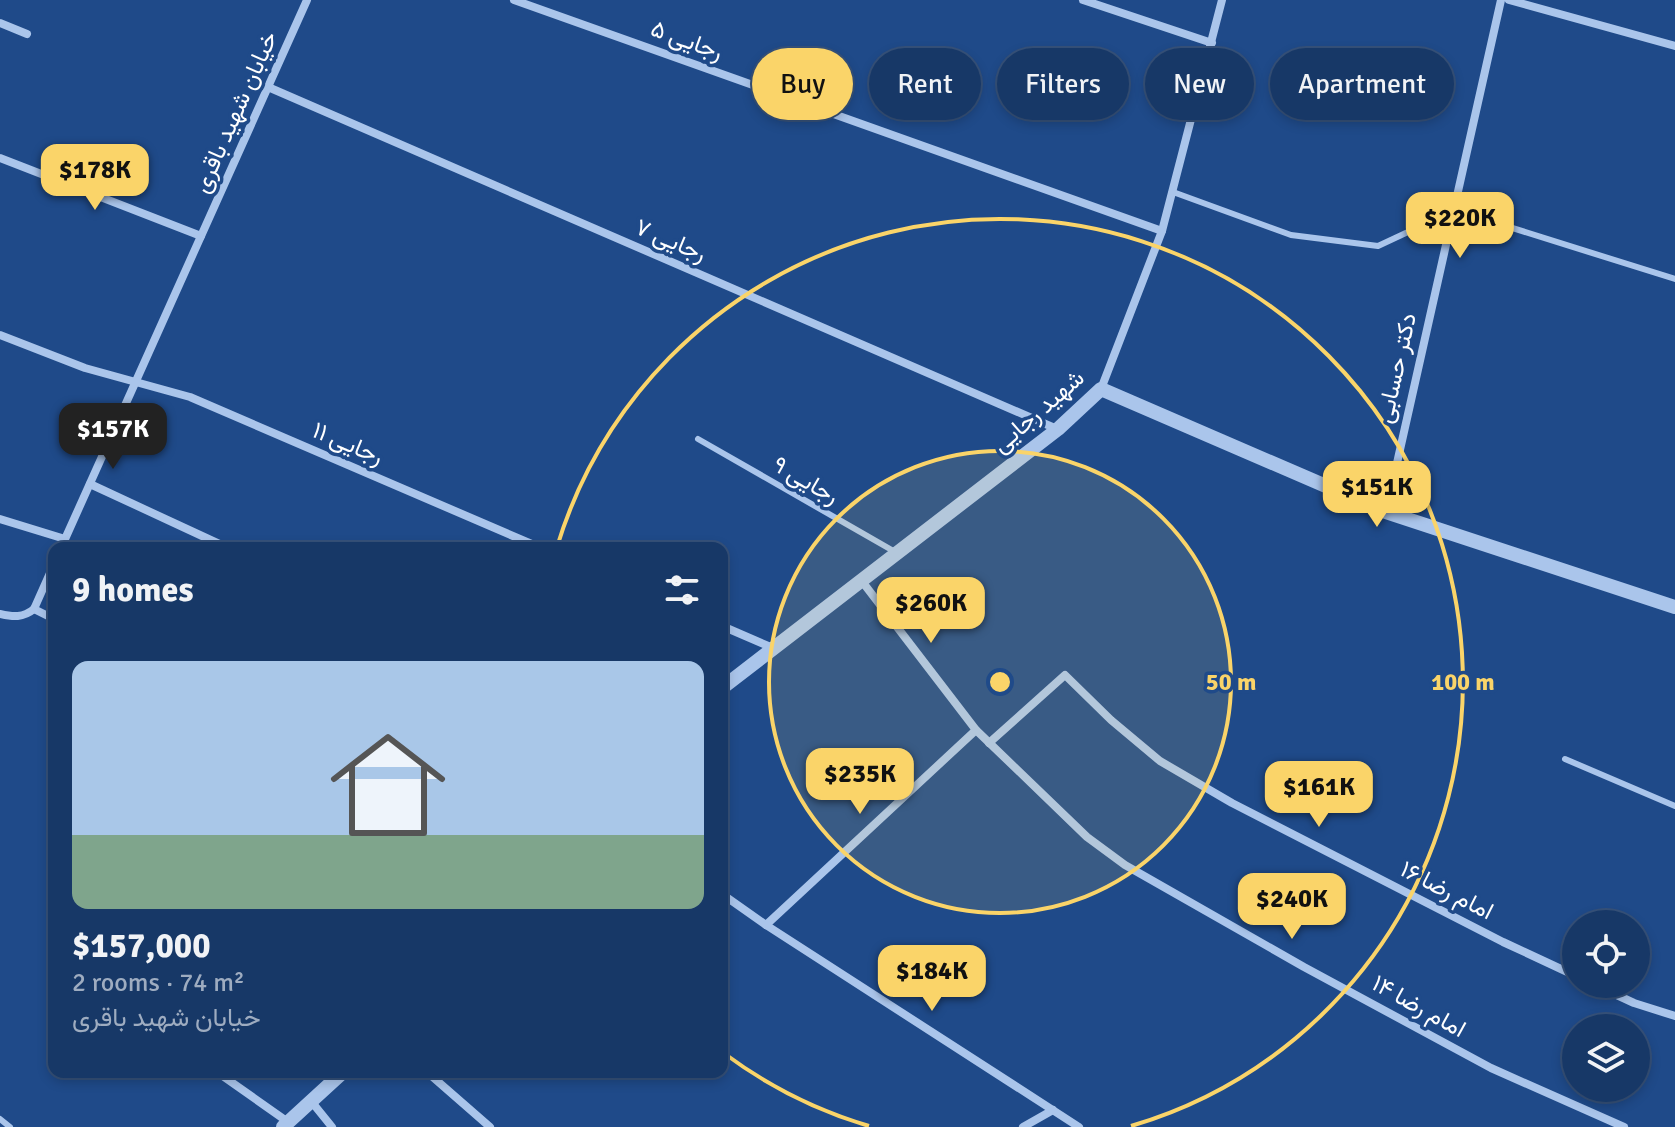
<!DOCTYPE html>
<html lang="en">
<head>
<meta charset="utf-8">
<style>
	:root { --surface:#173867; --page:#203f6d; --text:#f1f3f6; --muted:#9eacc0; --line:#36527b; --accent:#fad469 }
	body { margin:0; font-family:Signika,Vazirmatn,sans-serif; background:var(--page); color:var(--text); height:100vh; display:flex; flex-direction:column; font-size:30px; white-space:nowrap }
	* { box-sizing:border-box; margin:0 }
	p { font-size:26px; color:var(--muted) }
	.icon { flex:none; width:44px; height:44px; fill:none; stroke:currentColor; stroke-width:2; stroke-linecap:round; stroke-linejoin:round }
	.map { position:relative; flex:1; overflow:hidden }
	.drawer { position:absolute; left:48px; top:542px; width:680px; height:536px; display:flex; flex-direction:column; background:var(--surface); border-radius:16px; box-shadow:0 4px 12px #0003,0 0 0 2px var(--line) }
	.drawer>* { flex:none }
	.guide { position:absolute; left:752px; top:48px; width:760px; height:72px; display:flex; gap:16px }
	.buttons { position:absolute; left:1562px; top:910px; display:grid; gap:16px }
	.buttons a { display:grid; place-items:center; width:88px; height:88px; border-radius:50%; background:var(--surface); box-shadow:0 4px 12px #0003,0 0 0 2px var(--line); font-size:40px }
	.price { position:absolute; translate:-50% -68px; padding:0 18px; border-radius:16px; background:var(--accent); color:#111; font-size:26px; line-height:52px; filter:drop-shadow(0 2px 4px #0008) }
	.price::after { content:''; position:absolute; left:50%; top:48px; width:24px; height:18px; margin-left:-12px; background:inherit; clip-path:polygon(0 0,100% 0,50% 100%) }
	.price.active { background:#222; color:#fff }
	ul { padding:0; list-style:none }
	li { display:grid; align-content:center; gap:16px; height:424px; padding:0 24px }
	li+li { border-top:2px solid var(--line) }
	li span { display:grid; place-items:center; height:248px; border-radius:16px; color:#555 }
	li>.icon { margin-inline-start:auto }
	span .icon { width:144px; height:144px; fill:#fffc; stroke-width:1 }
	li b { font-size:34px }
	h2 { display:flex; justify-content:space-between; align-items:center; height:96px; padding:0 24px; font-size:34px }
	.pill { padding:0 28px; border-radius:36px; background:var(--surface); box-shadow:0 4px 12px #0003,0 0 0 2px var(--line); font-size:28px; line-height:72px }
	.pill.active { background:var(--accent); color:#111 }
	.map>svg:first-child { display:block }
</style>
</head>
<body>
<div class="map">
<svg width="1675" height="1127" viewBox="0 0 1675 1127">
	<rect width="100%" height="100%" fill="#1f4a89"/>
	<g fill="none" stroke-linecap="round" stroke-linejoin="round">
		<g stroke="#aac5eb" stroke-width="6">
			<path d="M 1173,192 L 1291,235 L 1378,246 L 1455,210 L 1675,279"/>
			<path d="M 698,439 L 897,553"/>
			<path d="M 1565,759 L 1675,806"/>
			<path d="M 0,1119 L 10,1127"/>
		</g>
		<g stroke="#aac5eb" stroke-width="8">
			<path d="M 514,0 L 1162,231"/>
			<path d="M 1083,0 L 1212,43"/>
			<path d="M 1509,0 L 1675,46"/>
			<path d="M 0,23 L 27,34"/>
			<path d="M 268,87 L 1057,429"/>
			<path d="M 0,158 L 201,236"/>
			<path d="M 0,335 L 85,368 L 190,397 L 541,548"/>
			<path d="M 1101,389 L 1162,231 L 1222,0"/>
			<path d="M 90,484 L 228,548"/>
			<path d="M 1386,512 L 1501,0"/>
			<path d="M 0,519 L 65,539"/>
			<path d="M 61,548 L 307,0"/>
			<path d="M 861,580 L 976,730 L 1087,837 L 1125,865 L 1304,967 L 1491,1068 L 1624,1127"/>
			<path d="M 34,609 L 54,564"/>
			<path d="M 34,609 L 54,619"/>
			<path d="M 0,614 C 13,617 23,618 34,609"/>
			<path d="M 722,626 L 773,648"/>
			<path d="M 989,743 L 1065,675 L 1111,720 L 1160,761 L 1232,803 L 1503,942 L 1576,976"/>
			<path d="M 722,894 L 766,925 L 1079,1127"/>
			<path d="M 766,925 L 976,730"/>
			<path d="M 1593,984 L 1634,1003 L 1675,1016"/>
			<path d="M 217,1072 L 288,1122"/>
			<path d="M 427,1072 L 490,1127"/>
			<path d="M 311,1101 L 332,1127"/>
			<path d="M 1023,1127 L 1053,1110"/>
		</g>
		<g stroke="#aac5eb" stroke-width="14">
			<path d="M 722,688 L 1058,429 L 1101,389 L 1386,512 L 1675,607"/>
			<path d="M 283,1127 L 343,1072"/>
		</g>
	</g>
	<circle cx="1000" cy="682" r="231" fill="#fad469" fill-opacity=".12"/>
	<g fill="none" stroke="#fad469" stroke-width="4">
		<circle cx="1000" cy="682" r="231"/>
		<path d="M869 1126A463 463 0 0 1 725 1054M557 547A463 463 0 1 1 1131 1126"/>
	</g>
	<g text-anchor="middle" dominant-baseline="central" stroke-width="7" stroke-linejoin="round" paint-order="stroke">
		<g font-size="24" fill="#fff" stroke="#1f4a89">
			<text transform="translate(687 40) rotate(20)">رجایی ۵</text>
			<text transform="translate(235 112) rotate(-66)">خیابان شهید باقری</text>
			<text transform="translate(671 240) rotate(23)">رجایی ۷</text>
			<text transform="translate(1396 368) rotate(-77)">دکتر حسابی</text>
			<text transform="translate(1038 411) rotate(-41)">شهید رجایی</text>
			<text transform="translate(348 443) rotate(23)">رجایی ۱۱</text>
			<text transform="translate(806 480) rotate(30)">رجایی ۹</text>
			<text transform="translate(1447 890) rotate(27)">امام رضا ۱۶</text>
			<text transform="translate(1419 1006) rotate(29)">امام رضا ۱۴</text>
		</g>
	</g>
	<circle cx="1000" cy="682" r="12" fill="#fad469" stroke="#1f4a89" stroke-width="4"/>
	<g font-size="24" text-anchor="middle" font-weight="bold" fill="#fad469" stroke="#1f4a89" stroke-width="7" stroke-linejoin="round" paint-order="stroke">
		<text x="1231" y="690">50 m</text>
		<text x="1463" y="690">100 m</text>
	</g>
</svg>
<div class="buttons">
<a><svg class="icon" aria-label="locate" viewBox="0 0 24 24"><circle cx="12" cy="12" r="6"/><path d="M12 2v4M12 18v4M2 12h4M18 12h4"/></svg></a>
<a><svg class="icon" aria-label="layers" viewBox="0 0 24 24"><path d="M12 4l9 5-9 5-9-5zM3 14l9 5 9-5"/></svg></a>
</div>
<b class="price" style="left:95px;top:212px">$178K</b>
<b class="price" style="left:1460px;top:260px">$220K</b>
<b class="price active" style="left:113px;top:471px">$157K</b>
<b class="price" style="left:1377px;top:529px">$151K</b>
<b class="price" style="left:931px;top:645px">$260K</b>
<b class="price" style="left:860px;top:816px">$235K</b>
<b class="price" style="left:1319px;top:829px">$161K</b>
<b class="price" style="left:1292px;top:941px">$240K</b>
<b class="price" style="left:932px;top:1013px">$184K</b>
<div class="guide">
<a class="pill active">Buy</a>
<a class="pill">Rent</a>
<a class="pill">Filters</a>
<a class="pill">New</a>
<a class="pill">Apartment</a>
</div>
<section class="drawer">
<h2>9 homes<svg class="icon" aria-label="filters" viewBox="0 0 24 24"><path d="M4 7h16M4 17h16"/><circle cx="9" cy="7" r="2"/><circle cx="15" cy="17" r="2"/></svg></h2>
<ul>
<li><span style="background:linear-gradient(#a9c7e8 70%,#7fa58c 0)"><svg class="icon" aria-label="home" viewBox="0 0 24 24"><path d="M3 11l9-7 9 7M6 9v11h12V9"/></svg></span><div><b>$157,000</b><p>2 rooms · 74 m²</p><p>خیابان شهید باقری</p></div></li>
</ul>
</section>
</div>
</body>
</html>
